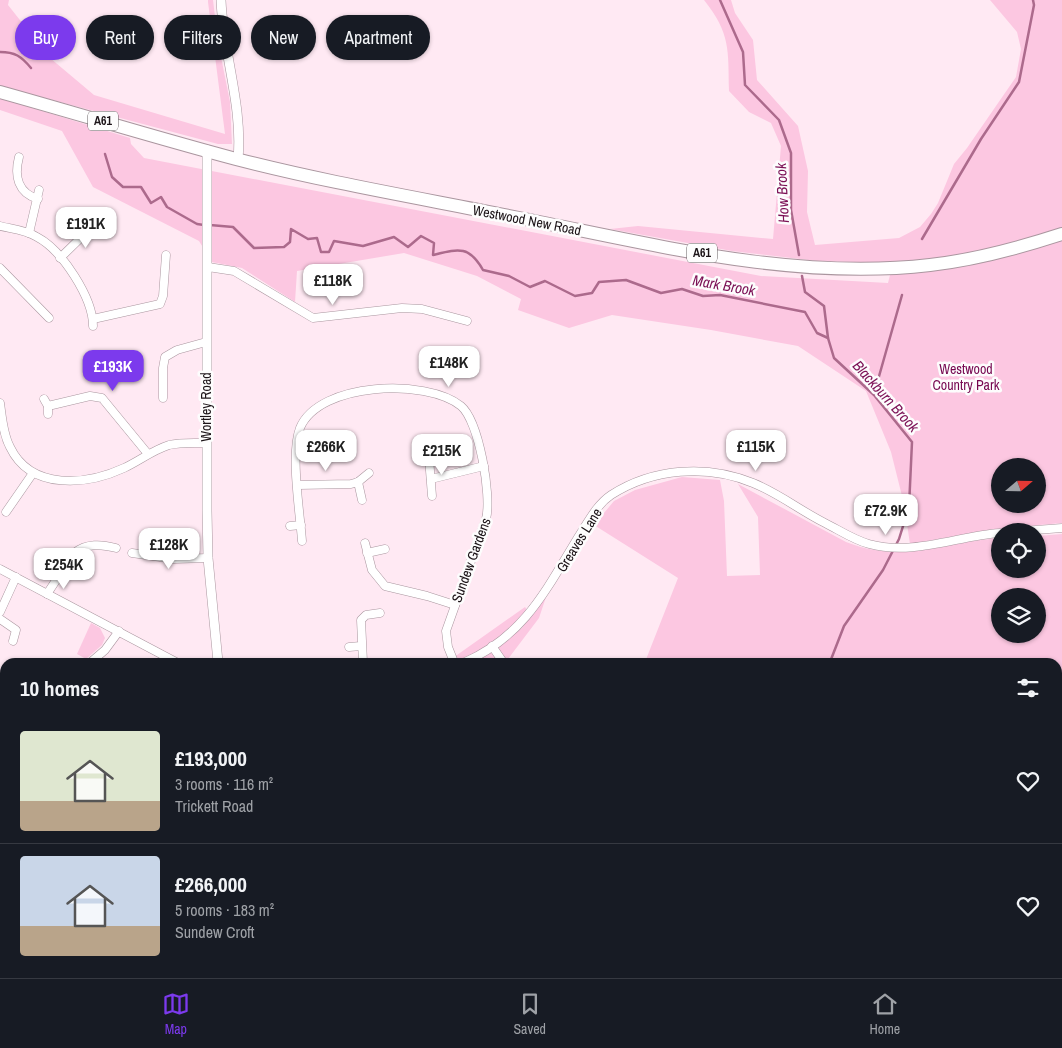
<!DOCTYPE html>
<html lang="en">
<head>
<meta charset="utf-8">
<style>
	:root { --surface:#171b24; --page:#242831; --text:#f1f3f6; --muted:#9ea1a6; --line:#363941; --accent:#7c3aed }
	body { margin:0; font-family:"Archivo Narrow",sans-serif; background:var(--page); color:var(--text); height:100vh; display:flex; flex-direction:column; font-size:19px; white-space:nowrap }
	* { box-sizing:border-box; margin:0 }
	p { font-size:16px; color:var(--muted) }
	.icon { flex:none; width:28px; height:28px; fill:none; stroke:currentColor; stroke-width:2; stroke-linecap:round; stroke-linejoin:round }
	.map { position:relative; flex:1; overflow:hidden }
	.side { position:absolute; left:0px; top:658px; width:1062px; height:321px; display:flex; flex-direction:column; background:var(--surface); border-radius:15px 15px 0 0; box-shadow:0 1px 4px #0004 }
	.side>* { flex:none }
	.guide { position:absolute; left:15px; top:15px; width:500px; height:45px; display:flex; gap:10px }
	.needle { width:32px; rotate:70deg }
	.tools { position:absolute; left:991px; top:458px; display:grid; gap:10px }
	.tools a { display:grid; place-items:center; width:55px; height:55px; border-radius:50%; background:var(--surface); box-shadow:0 1px 4px #0004; font-size:25px }
	.price { position:absolute; translate:-50% -42px; padding:0 11px; border-radius:10px; background:#fff; color:#222; font-size:16px; line-height:32px; filter:drop-shadow(0 1px 2px #0008) }
	.price::after { content:''; position:absolute; left:50%; top:30px; width:15px; height:11px; margin-left:-8px; background:inherit; clip-path:polygon(0 0,100% 0,50% 100%) }
	.price.selected { background:var(--accent); color:#fff }
	ul { padding:0; list-style:none }
	li { display:flex; align-items:center; gap:15px; height:125px; padding:0 20px }
	li+li { border-top:1px solid var(--line) }
	li span { display:grid; place-items:center; flex:none; width:140px; height:100px; border-radius:5px; color:#555 }
	li>.icon { margin-inline-start:auto }
	span .icon { width:60px; height:60px; fill:#fffc; stroke-width:1 }
	li b { font-size:21px }
	h2 { display:flex; justify-content:space-between; align-items:center; height:60px; padding:0 20px; font-size:21px }
	.pill { padding:0 18px; border-radius:22px; background:var(--surface); box-shadow:0 1px 4px #0004; font-size:18px; line-height:45px }
	.pill.selected { background:var(--accent); color:#fff }
	.dock { display:flex; justify-content:space-around; align-items:center; height:70px; border-top:1px solid var(--line); background:var(--surface); font-size:14px; color:var(--muted) }
	.dock a { display:grid; justify-items:center; gap:2px }
	.dock .selected { color:var(--accent) }
	.map>svg:first-child { display:block }
</style>
</head>
<body>
<div class="map">
<svg width="1062" height="978" viewBox="0 0 1062 978">
	<rect width="100%" height="100%" fill="#ffe9f3"/>
	<g fill="#fcc7e1" fill-rule="evenodd">
		<path d="M 0,0 L 9,0 L 8,5 L 50,58 L 94,95 L 225,134 L 208,2 L 208,0 L 213,0 L 218,42 L 230,102 L 232,144 L 218,144 L 0,86 Z"/>
		<path d="M 704,0 L 731,0 L 735,13 L 753,40 L 757,80 L 798,126 L 808,171 L 807,212 L 815,245 L 899,238 L 920,227 L 931,214 L 938,203 L 954,164 L 967,148 L 1016,77 L 1021,49 L 1017,32 L 990,0 L 1062,0 L 1062,523 L 995,529 L 910,544 L 904,504 L 891,452 L 866,391 L 798,346 L 711,330 L 612,315 L 569,328 L 518,310 L 521,299 L 477,276 L 404,253 L 297,271 L 295,302 L 242,268 L 212,262 L 199,241 L 93,187 L 62,131 L 0,110 L 0,98 L 130,138 L 131,144 L 144,158 L 761,276 L 888,283 L 893,263 L 817,261 L 732,251 L 610,229 L 638,226 L 773,239 L 781,146 L 771,123 L 749,112 L 729,91 C 728,50 731,34 704,0 ZM 1000,466 L 1038,466 L 1038,504 L 1000,504 Z"/>
		<path d="M 682,477 L 720,480 L 724,501 L 727,576 L 760,575 L 758,517 L 738,484 L 846,542 C 905,565 942,542 1000,538 L 1000,569 L 1038,569 L 1038,536 L 1062,534 L 1062,978 L 874,978 L 873,974 L 1058,974 L 1058,662 L 645,662 L 678,578 L 594,525 L 614,501 L 635,490 ZM 1000,596 L 1038,596 L 1038,634 L 1000,634 Z"/>
		<path d="M 546,597 L 539,618 L 508,659 L 504,662 L 474,662 L 522,628 Z"/>
		<path d="M 525,607 L 527,610 C 509,631 480,657 452,662 C 442,664 431,662 421,662 L 447,659 L 457,655 Z"/>
		<path d="M 91,623 L 100,628 L 105,638 L 102,645 L 86,659 L 77,654 Z"/>
		<path d="M 321,974 L 416,974 L 418,978 L 332,978 Z"/>
		<path d="M 761,974 L 804,974 L 803,978 L 762,978 Z"/>
	</g>
	<path fill="#ea8fbe" stroke="#ac6a8c" d="M 804,974 L 873,974 L 874,978 L 803,978 Z"/>
	<g fill="none" stroke-linecap="round" stroke-linejoin="round">
		<g stroke="#ac6a8c" stroke-width="2.5">
			<path d="M 720,0 L 743,52 L 745,85 L 779,120 L 791,153 L 791,210 L 799,255"/>
			<path d="M 0,52 C 15,52 21,56 31,68"/>
			<path d="M 105,154 L 112,177 L 123,187 L 141,187 L 151,203 L 161,197 L 167,207 L 197,224 L 204,225"/>
			<path d="M 210,225 L 233,227 L 254,248 L 284,247 L 290,242 L 291,229 L 308,239 L 317,238 L 321,252 L 329,252 L 334,241 L 363,246 L 394,237 L 408,247 L 421,236 L 434,243 L 433,255 C 458,249 469,245 483,270 L 509,276 L 530,287 L 545,281 L 575,296 L 592,293 L 599,282 L 626,280 L 661,293 L 682,289 L 703,296 L 720,295 L 805,312 L 817,333 L 828,338"/>
			<path d="M 922,239 L 981,139 L 1019,82 L 1034,5 L 1033,0"/>
			<path d="M 802,276 L 805,292 L 824,306 L 828,338 L 834,358 L 874,395 L 912,442 L 909,507 L 899,539 L 883,570 L 844,626 L 830,662"/>
			<path d="M 874,394 L 902,295"/>
		</g>
		<g stroke="#aa969f" stroke-width="9">
			<g id="minor">
				<path d="M 19,157 C 14,176 18,193 38,199"/>
				<path d="M 0,226 C 12,229 26,230 37,237 C 62,250 93,298 93,326"/>
				<path d="M 29,233 L 39,190"/>
				<path d="M 60,258 L 96,223"/>
				<path d="M 208,267 L 234,271 L 313,318 L 402,308 L 422,309 L 467,321"/>
				<path d="M 0,268 L 49,318"/>
				<path d="M 93,319 L 160,304 L 163,296 L 166,255"/>
				<path d="M 163,398 L 163,368 L 165,357 L 177,350 L 206,342"/>
				<path d="M 44,399 L 48,406 L 48,414"/>
				<path d="M 0,403 C 2,417 3,434 10,447 C 31,491 87,485 124,468 C 139,461 153,450 169,445 C 181,442 194,443 207,443"/>
				<path d="M 48,406 L 90,396 L 102,398 L 148,454"/>
				<path d="M 429,458 L 432,496"/>
				<path d="M 431,479 L 484,466"/>
				<path d="M 358,482 L 362,500"/>
				<path d="M 298,485 L 351,484 L 358,482 L 369,473"/>
				<path d="M 6,512 L 33,473"/>
				<path d="M 290,526 L 301,525"/>
				<path d="M 1023,531 L 1062,528"/>
				<path d="M 302,541 C 300,512 290,454 300,428 C 319,382 426,378 461,406 C 479,421 492,496 486,519 L 446,631 L 448,647 L 454,662"/>
				<path d="M 365,543 L 372,570 L 385,586 L 427,596 L 455,605"/>
				<path d="M 132,553 L 174,559 L 208,558"/>
				<path d="M 367,553 L 385,549"/>
				<path d="M 0,569 L 176,662"/>
				<path d="M 47,594 L 74,553 C 87,543 101,544 116,548"/>
				<path d="M 0,612 L 16,577"/>
				<path d="M 0,619 L 16,630 L 13,641"/>
				<path d="M 492,646 L 503,662"/>
				<path d="M 349,647 L 361,646"/>
				<path d="M 91,662 L 105,650 L 119,631"/>
				<path d="M 363,662 L 361,620 L 366,615 L 380,613"/>
				<path d="M 465,662 C 524,636 546,590 577,539 C 587,524 596,505 611,495 C 653,468 707,464 753,483 C 778,493 801,511 825,523 C 839,530 854,540 869,544 C 913,556 957,536 1000,533"/>
				<path d="M 0,854 L 5,851"/>
				<path d="M 76,974 L 76,978"/>
				<path d="M 463,974 L 466,978"/>
				<path d="M 519,974 L 519,978"/>
				<path d="M 631,974 L 634,978"/>
				<path d="M 719,978 L 719,974"/>
			</g>
		</g>
		<g stroke="#aa969f" stroke-width="10">
			<g id="tertiary">
				<path d="M 221,0 C 223,53 243,106 238,159"/>
				<path d="M 207,150 L 207,511 L 208,558 L 218,662"/>
				<path d="M 254,978 L 254,974"/>
			</g>
		</g>
		<g stroke="#aa969f" stroke-width="14">
			<path id="trunk" d="M 0,92 C 79,114 157,138 236,159 C 329,183 425,199 519,218 C 653,244 792,281 930,265 C 975,260 1019,248 1062,234"/>
		</g>
		<use href="#minor" stroke="#fff" stroke-width="8"/>
		<use href="#tertiary" stroke="#fff" stroke-width="9"/>
		<use href="#trunk" stroke="#fff" stroke-width="12"/>
	</g>
	<g text-anchor="middle" dominant-baseline="central" stroke-width="5" stroke-linejoin="round" paint-order="stroke">
		<g fill="#fdfdfd" stroke="#605a5d" stroke-width="1">
			<rect x="88" y="111.5" width="30" height="19" rx="4"/>
			<rect x="687" y="243.5" width="30" height="19" rx="4"/>
		</g>
		<g font-size="12" font-weight="bold" fill="#1c1418">
			<text x="103" y="121">A61</text>
			<text x="702" y="253">A61</text>
		</g>
		<g font-size="14" fill="#1c1418" stroke="#fdfdfd">
			<text transform="translate(527 220) rotate(11)">Westwood New Road</text>
			<text transform="translate(206 407) rotate(-90)">Wortley Road</text>
			<text transform="translate(579 540) rotate(-58)">Greaves Lane</text>
			<text transform="translate(471 560) rotate(-70)">Sundew Gardens</text>
		</g>
		<g font-size="14" fill="#760750" stroke="#fdfdfd">
			<text x="966" y="369">Westwood<tspan x="966" dy="16">Country Park</tspan></text>
		</g>
		<g font-size="15" font-style="italic" fill="#7c1156" stroke="#fdfdfd">
			<text transform="translate(782 193) rotate(-93)">How Brook</text>
			<text transform="translate(724 285) rotate(10)">Mark Brook</text>
			<text transform="translate(886 396) rotate(48)">Blackburn Brook</text>
		</g>
	</g>
</svg>
<div class="tools">
<a><svg class="needle" viewBox="-14 -14 28 28"><path d="M0-13l5 13h-10z" fill="#e53935"/><path d="M0 13l5-13h-10z" fill="#9ea1a6"/></svg></a>
<a><svg class="icon" aria-label="locate" viewBox="0 0 24 24"><circle cx="12" cy="12" r="6"/><path d="M12 2v4M12 18v4M2 12h4M18 12h4"/></svg></a>
<a><svg class="icon" aria-label="layers" viewBox="0 0 24 24"><path d="M12 4l9 5-9 5-9-5zM3 14l9 5 9-5"/></svg></a>
</div>
<b class="price" style="left:86px;top:249px">£191K</b>
<b class="price" style="left:333px;top:306px">£118K</b>
<b class="price" style="left:449px;top:388px">£148K</b>
<b class="price selected" style="left:113px;top:392px">£193K</b>
<b class="price" style="left:326px;top:472px">£266K</b>
<b class="price" style="left:756px;top:472px">£115K</b>
<b class="price" style="left:442px;top:476px">£215K</b>
<b class="price" style="left:886px;top:536px">£72.9K</b>
<b class="price" style="left:169px;top:570px">£128K</b>
<b class="price" style="left:64px;top:590px">£254K</b>
<div class="guide">
<a class="pill selected">Buy</a>
<a class="pill">Rent</a>
<a class="pill">Filters</a>
<a class="pill">New</a>
<a class="pill">Apartment</a>
</div>
<section class="side">
<h2>10 homes<svg class="icon" aria-label="filters" viewBox="0 0 24 24"><path d="M4 7h16M4 17h16"/><circle cx="9" cy="7" r="2"/><circle cx="15" cy="17" r="2"/></svg></h2>
<ul>
<li><span style="background:linear-gradient(#dfe7d0 70%,#b9a48a 0)"><svg class="icon" aria-label="home" viewBox="0 0 24 24"><path d="M3 11l9-7 9 7M6 9v11h12V9"/></svg></span><div><b>£193,000</b><p>3 rooms · 116 m²</p><p>Trickett Road</p></div><svg class="icon" aria-label="heart" viewBox="0 0 24 24"><path d="M12 20l-8-8c-3-5 5-10 8-4 3-6 11-1 8 4z"/></svg></li>
<li><span style="background:linear-gradient(#c9d6e8 70%,#b9a48a 0)"><svg class="icon" aria-label="home" viewBox="0 0 24 24"><path d="M3 11l9-7 9 7M6 9v11h12V9"/></svg></span><div><b>£266,000</b><p>5 rooms · 183 m²</p><p>Sundew Croft</p></div><svg class="icon" aria-label="heart" viewBox="0 0 24 24"><path d="M12 20l-8-8c-3-5 5-10 8-4 3-6 11-1 8 4z"/></svg></li>
</ul>
</section>
</div>
<nav class="dock">
<a class="selected"><svg class="icon" aria-label="map" viewBox="0 0 24 24"><path d="M3 6l6-2 6 2 6-2v14l-6 2-6-2-6 2zM9 4v14M15 6v14"/></svg>Map</a>
<a><svg class="icon" aria-label="saved" viewBox="0 0 24 24"><path d="M7 4h10v16l-5-4-5 4z"/></svg>Saved</a>
<a><svg class="icon" aria-label="home" viewBox="0 0 24 24"><path d="M3 11l9-7 9 7M6 9v11h12V9"/></svg>Home</a>
</nav>
</body>
</html>
